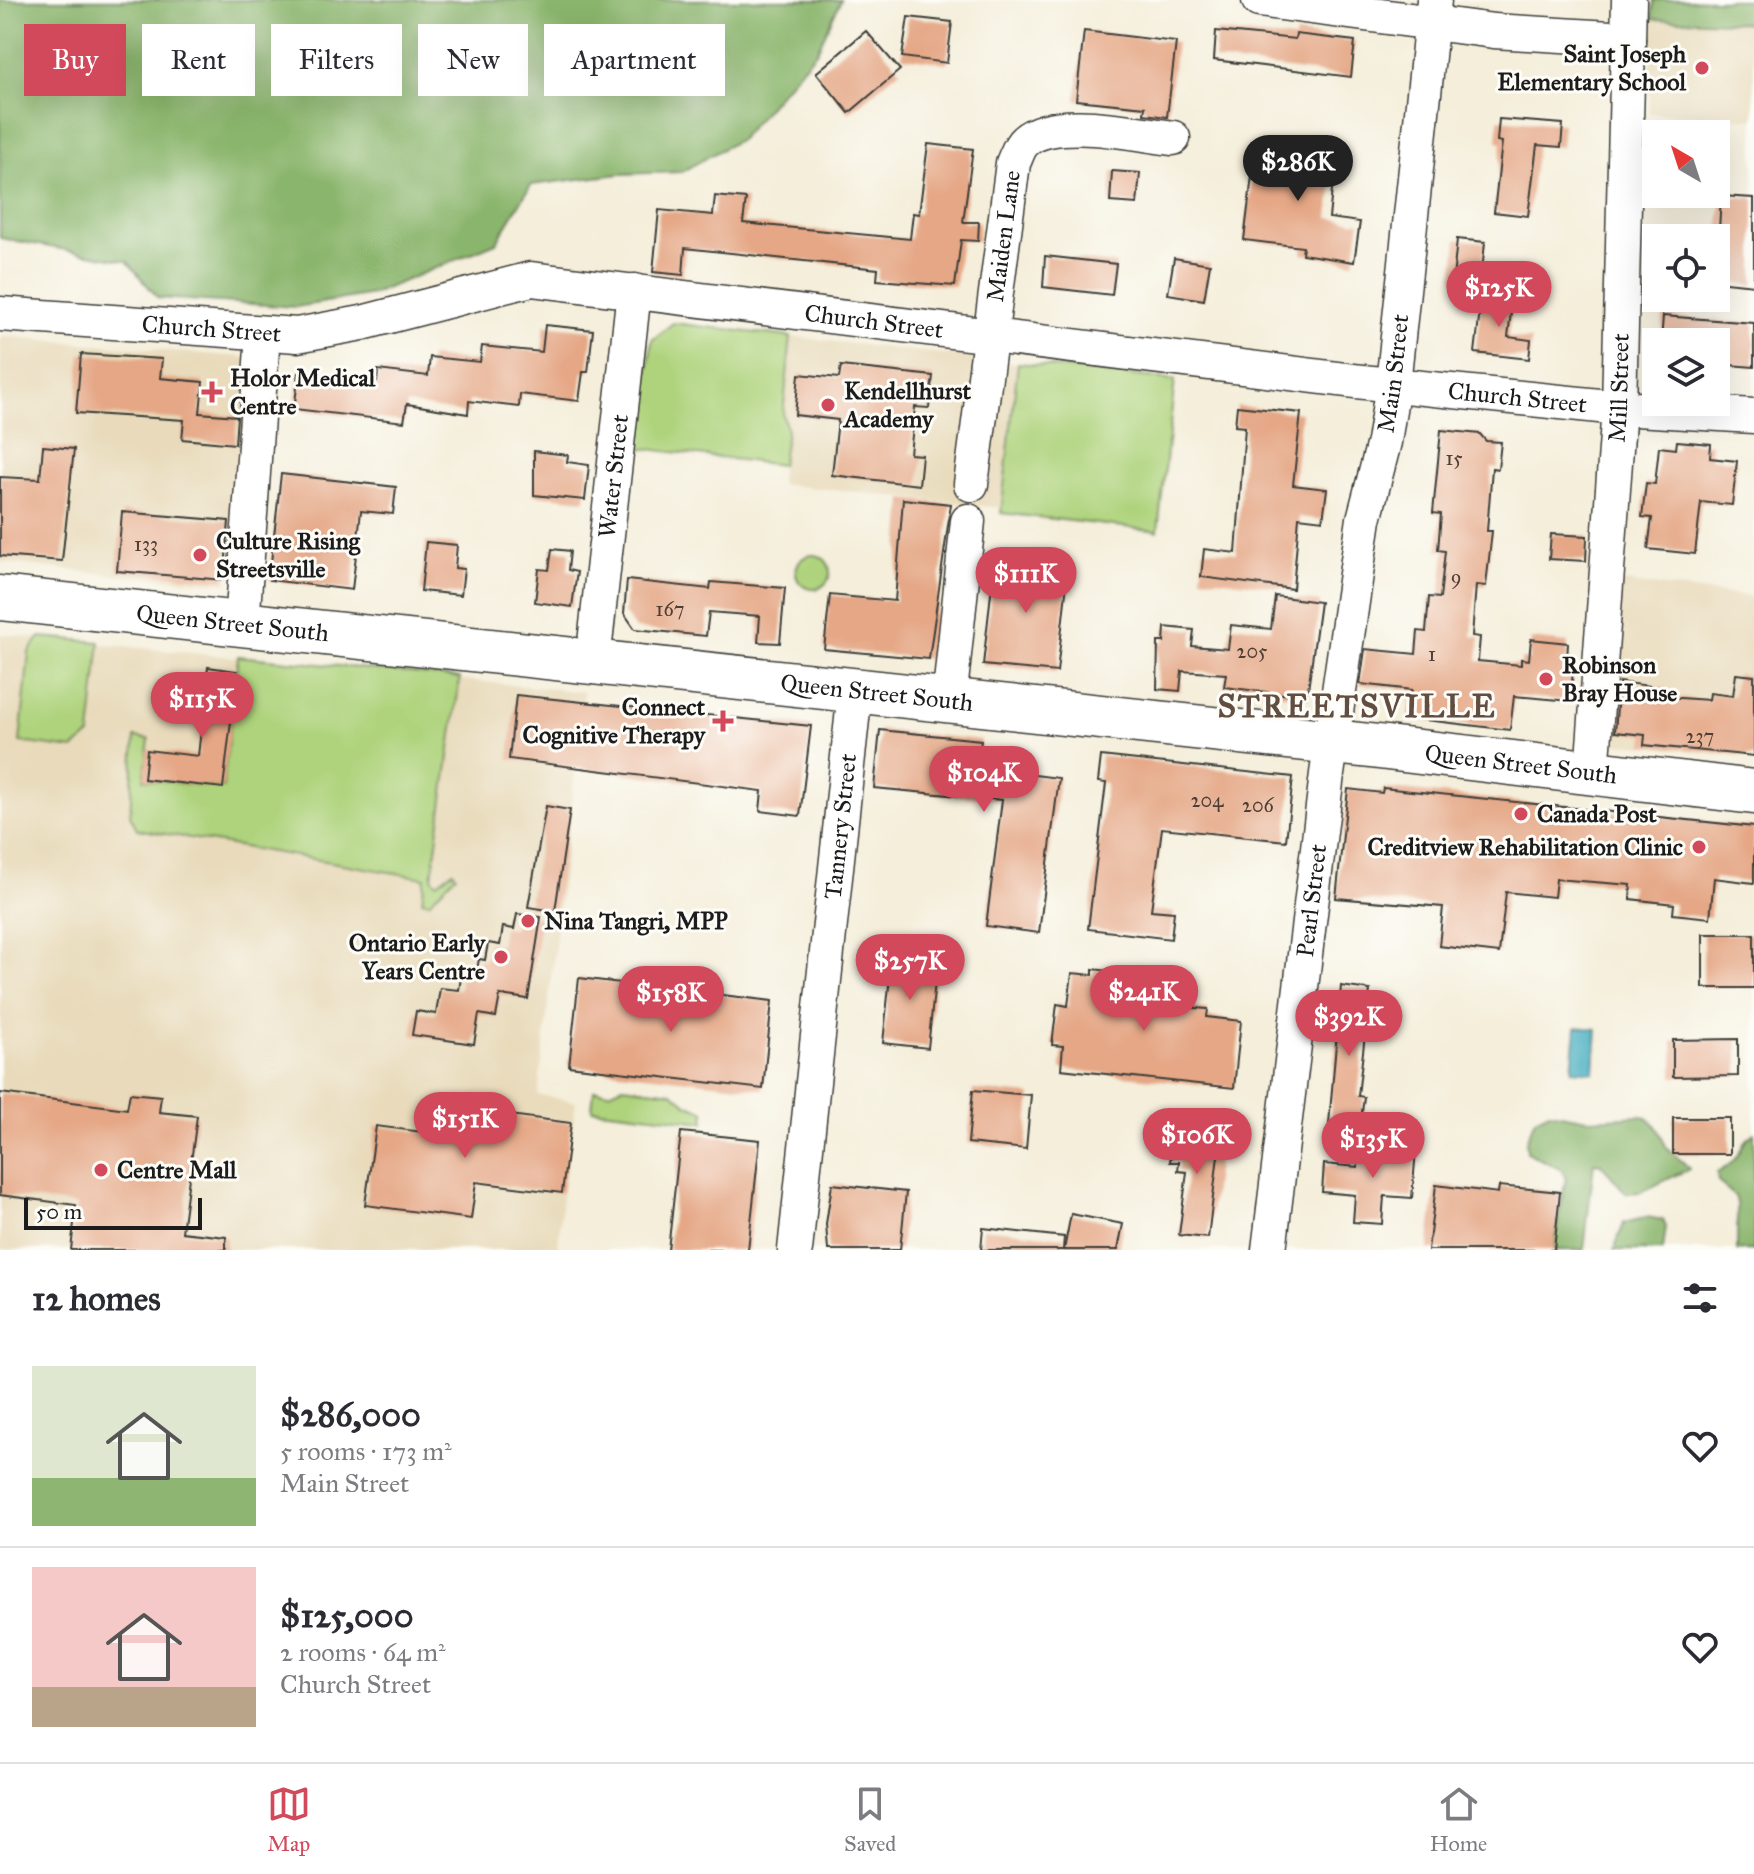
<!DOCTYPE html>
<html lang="en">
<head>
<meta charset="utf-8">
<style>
	:root { --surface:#fff; --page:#f7f7f7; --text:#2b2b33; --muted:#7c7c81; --line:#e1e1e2; --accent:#d1495b }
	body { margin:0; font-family:"IM FELL Great Primer",serif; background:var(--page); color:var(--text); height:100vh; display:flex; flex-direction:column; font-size:30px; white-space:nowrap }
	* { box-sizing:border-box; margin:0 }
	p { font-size:26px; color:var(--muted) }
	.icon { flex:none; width:44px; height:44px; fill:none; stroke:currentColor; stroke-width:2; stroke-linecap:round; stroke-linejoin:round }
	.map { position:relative; height:1250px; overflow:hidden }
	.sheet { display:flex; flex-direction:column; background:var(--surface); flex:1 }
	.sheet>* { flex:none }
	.hud { position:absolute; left:24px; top:24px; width:800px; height:72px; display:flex; gap:16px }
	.needle { width:52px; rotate:321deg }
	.buttons { position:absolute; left:1642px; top:120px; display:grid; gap:16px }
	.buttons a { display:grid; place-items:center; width:88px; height:88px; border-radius:0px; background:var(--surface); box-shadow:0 8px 32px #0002; font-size:40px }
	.scale { position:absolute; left:24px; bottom:20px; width:178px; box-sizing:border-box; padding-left:8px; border:4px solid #1c1c1c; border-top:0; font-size:22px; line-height:28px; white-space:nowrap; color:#1c1c1c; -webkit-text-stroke:6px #fdfcf7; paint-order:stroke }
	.price { position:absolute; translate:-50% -68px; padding:0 18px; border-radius:28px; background:var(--accent); color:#fff; font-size:26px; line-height:52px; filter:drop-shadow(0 2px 4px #0008) }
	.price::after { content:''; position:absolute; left:50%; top:48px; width:24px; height:18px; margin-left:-12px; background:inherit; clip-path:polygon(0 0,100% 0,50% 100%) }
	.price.selected { background:#222; color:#fff }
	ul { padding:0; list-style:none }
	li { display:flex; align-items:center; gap:24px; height:200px; padding:0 32px }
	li+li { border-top:2px solid var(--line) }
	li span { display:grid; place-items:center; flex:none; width:224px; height:160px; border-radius:0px; color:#555 }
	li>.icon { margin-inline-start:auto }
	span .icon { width:96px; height:96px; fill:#fffc; stroke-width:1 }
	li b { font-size:34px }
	h2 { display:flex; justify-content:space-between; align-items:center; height:96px; padding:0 32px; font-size:34px }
	.tag { padding:0 28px; border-radius:0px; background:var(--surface); box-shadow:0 8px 32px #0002; font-size:28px; line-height:72px }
	.tag.selected { background:var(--accent); color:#fff }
	.tab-bar { display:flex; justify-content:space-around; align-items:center; height:112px; border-top:2px solid var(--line); background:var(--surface); font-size:22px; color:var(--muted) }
	.tab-bar a { display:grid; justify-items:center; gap:4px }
	.tab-bar .selected { color:var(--accent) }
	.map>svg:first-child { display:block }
</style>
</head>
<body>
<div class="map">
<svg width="1754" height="1250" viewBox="0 0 1754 1250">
	<rect width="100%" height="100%" fill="#fdfcf7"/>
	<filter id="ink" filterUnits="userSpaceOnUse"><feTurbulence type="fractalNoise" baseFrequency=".0125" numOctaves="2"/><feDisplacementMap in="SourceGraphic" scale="16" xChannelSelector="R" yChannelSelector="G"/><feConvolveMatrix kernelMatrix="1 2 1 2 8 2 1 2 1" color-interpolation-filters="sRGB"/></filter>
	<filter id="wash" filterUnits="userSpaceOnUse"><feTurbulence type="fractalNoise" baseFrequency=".006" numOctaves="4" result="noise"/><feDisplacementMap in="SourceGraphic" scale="32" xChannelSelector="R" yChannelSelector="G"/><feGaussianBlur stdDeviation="1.8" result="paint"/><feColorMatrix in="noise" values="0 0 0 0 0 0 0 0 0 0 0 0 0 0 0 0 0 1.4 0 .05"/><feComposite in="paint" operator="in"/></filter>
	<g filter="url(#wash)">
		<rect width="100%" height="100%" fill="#f4eeda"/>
		<g fill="#e8daba">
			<path d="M 1652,19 L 1754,23 L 1754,119 L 1649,113 Z"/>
			<path d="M 673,323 L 1018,363 L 1002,508 L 780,484 L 781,465 L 638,448 L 652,340 Z"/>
			<path d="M 0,336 L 250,358 L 227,583 L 120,576 L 0,562 Z"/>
			<path d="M 1615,581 L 1754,597 L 1754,758 L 1600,741 Z"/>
			<path d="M 0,634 L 584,692 L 538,1095 L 576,1102 L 562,1193 L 558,1250 L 0,1250 Z"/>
		</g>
		<g fill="#aed37c" stroke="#65784c" stroke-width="2">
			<path d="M 673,323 L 791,337 L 783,415 L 787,431 L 781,465 L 638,448 L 652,340 Z"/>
			<path d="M 1018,363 L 1175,380 L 1158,531 L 1001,513 Z"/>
			<circle cx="813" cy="572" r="17"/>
			<path d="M 40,637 L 100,642 L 90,735 L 73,749 L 20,742 L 29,652 Z"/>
			<path d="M 238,656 L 460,678 L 432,878 L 437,883 L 453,871 L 456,875 L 429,902 L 422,900 L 425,878 L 137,829 L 130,815 L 135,737 L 149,739 L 144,779 L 223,788 Z"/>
			<path d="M 623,1086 L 672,1092 L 688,1105 L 705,1111 L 704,1122 L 592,1109 L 594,1090 L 609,1092 Z"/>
		</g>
		<g fill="#8ab56c" stroke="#536844" stroke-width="2">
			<path d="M 0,0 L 841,0 L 817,51 L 740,139 L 681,172 L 620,174 L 531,185 L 496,243 L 373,294 L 296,307 L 158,298 L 127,261 L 0,238 Z"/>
			<path d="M 1654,0 L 1754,0 L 1754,23 L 1652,19 Z"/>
			<path d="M 1549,1112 L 1589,1119 L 1643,1116 C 1658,1122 1659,1133 1666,1146 C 1671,1155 1683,1159 1689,1169 L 1641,1192 L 1626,1193 L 1601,1164 L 1594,1163 L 1584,1250 L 1554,1250 L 1566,1176 L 1562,1170 L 1527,1152 L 1526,1141 L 1535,1119 Z"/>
			<path d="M 1754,1133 L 1754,1250 L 1737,1250 L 1737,1203 L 1735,1196 L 1718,1182 L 1717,1173 C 1744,1159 1738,1143 1754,1133 Z"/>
			<path d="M 1647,1217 L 1663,1220 L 1666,1227 L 1663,1250 L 1614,1250 L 1624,1223 Z"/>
		</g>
		<path fill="#40acbf" stroke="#2e646e" stroke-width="2" d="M 1576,1027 L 1597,1029 L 1594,1072 L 1572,1070 Z"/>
		<g id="blocks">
			<g fill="#e5a786">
				<path d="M 908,17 L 952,22 L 947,63 L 902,57 Z"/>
				<path d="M 866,31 L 900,70 L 849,113 L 816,73 Z"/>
				<path d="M 1084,31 L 1176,42 L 1167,117 L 1144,114 L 1145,107 L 1076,100 Z"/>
				<path d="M 1216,31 L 1295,39 L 1296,34 L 1355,41 L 1351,77 L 1214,60 Z"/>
				<path d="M 1499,119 L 1563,124 L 1561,147 L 1537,145 L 1528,216 L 1494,212 L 1502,142 L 1497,141 Z"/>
				<path d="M 928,144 L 973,149 L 963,222 L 979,222 L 978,241 L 961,240 L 955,286 L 877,280 L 878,269 L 685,248 L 683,275 L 653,272 L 659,210 L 713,215 L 715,196 L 746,199 L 743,223 L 910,239 L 913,213 L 919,214 Z"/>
				<path d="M 1256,144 L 1336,152 L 1329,218 L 1360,222 L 1354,262 L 1302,254 L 1303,247 L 1244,240 Z"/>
				<path d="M 1112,171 L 1140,173 L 1137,204 L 1110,202 Z"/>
				<path d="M 1721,196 L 1754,198 L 1754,285 L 1716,281 Z"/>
				<path d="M 1457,239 L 1485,242 L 1481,282 L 1453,279 Z"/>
				<path d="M 1045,256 L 1116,264 L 1112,295 L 1043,287 Z"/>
				<path d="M 1174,258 L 1210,264 L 1204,300 L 1168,294 Z"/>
				<path d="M 1482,293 L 1513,296 L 1508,337 L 1531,340 L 1529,359 L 1475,353 Z"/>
				<path d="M 1663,316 L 1754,323 L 1754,367 L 1716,364 L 1716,342 L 1661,342 Z"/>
				<path d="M 545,325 L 593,330 L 588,372 L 583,372 L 579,401 L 520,394 L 519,407 L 469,401 L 468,414 L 407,404 L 404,422 L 294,409 L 299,373 L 377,382 L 378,370 L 428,376 L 430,357 L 480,362 L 482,346 L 542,352 Z"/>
				<path d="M 81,354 L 162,359 L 160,378 L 203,382 L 200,413 L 237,416 L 235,444 L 182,439 L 184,420 L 76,413 Z"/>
				<path d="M 841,366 L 933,376 L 929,408 L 915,407 L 910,454 L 922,455 L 919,485 L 832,475 L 838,420 L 795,415 L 799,374 L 839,378 Z"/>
				<path d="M 1237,406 L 1301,413 L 1293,485 L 1327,489 L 1323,520 L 1299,517 L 1293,589 L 1201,577 L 1204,549 L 1236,553 L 1245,427 L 1235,426 Z"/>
				<path d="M 1441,430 L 1480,434 L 1486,441 L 1501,442 L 1498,469 L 1492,468 L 1487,531 L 1492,531 L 1486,586 L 1476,585 L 1472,636 L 1480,637 L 1478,661 L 1521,665 L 1521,659 L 1529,660 L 1531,639 L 1568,643 L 1567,660 L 1574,661 L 1570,701 L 1514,696 L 1510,730 L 1409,718 L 1412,690 L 1360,684 L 1365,649 L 1416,654 L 1418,631 L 1426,632 L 1429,597 L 1440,598 L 1445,551 L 1438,550 L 1441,514 L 1433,513 Z"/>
				<path d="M 1677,441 L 1711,444 L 1710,458 L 1737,461 L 1732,505 L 1701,502 L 1695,554 L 1648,549 L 1652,518 L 1642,517 L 1646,483 L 1655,484 L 1659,447 L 1676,449 Z"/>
				<path d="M 43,446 L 74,449 L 62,561 L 0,556 L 0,477 L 40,479 Z"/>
				<path d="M 534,451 L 568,455 L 567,462 L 589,465 L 585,500 L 534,495 Z"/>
				<path d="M 281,474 L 396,487 L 393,514 L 361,511 L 352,590 L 269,580 Z"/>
				<path d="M 903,499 L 951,504 L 929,659 L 824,649 L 830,595 L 895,601 Z"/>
				<path d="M 122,512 L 229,521 L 224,580 L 117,571 Z"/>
				<path d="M 1551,534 L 1587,536 L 1586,561 L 1549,559 Z"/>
				<path d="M 426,542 L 457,545 L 455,568 L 464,569 L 461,595 L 421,591 Z"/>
				<path d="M 552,549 L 570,551 L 568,570 L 577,572 L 572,607 L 535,602 L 539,569 L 549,570 Z"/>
				<path d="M 995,557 L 1069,565 L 1057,672 L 983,665 Z"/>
				<path d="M 627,580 L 710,589 L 711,582 L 785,588 L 780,643 L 758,642 L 760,616 L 709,612 L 706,636 L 635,629 L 624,613 Z"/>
				<path d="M 1275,596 L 1320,602 L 1307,697 L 1224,687 L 1226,674 L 1182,671 L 1180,691 L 1157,689 L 1158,642 L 1164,642 L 1165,627 L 1194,630 L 1192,646 L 1228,649 L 1231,625 L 1271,629 Z"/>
				<path d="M 208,667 L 237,671 L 223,788 L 144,779 L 147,750 L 198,756 Z"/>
				<path d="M 1736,674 L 1754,676 L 1754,756 L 1644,745 L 1645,735 L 1615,732 L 1619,682 L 1667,688 L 1666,697 L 1709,700 L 1710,693 L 1733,696 Z"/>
				<path d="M 516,695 L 811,726 L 800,816 L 760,811 L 762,791 L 509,759 Z"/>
				<path d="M 880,730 L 981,740 L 978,768 L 1059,778 L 1039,933 L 986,926 L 1002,800 L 874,788 Z"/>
				<path d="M 1101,756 L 1293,777 L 1286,841 L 1162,828 L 1151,910 L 1174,912 L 1171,939 L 1088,929 L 1106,783 L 1098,782 Z"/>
				<path d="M 1383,788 L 1754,827 L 1754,883 L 1714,878 L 1710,918 L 1673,914 L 1674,904 L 1630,899 L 1631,885 L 1556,879 L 1554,897 L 1506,892 L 1499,953 L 1439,946 L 1443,907 L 1336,898 L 1348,789 L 1382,793 Z"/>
				<path d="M 546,806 L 570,810 L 555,911 L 528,907 Z"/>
				<path d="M 517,914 L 541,917 L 528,999 L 500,995 L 496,1017 L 479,1014 L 474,1044 L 412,1035 L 416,1011 L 436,1014 L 440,988 L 459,990 L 462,972 L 476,975 L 479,959 L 485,960 L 488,943 L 500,945 L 503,927 L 514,929 Z"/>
				<rect x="1703" y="934" width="51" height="54"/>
				<path d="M 892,957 L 937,962 L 928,1048 L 883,1043 Z"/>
				<path d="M 1093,969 L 1118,972 L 1117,978 L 1178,985 L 1177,996 L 1196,998 L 1195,1008 L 1208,1009 L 1207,1017 L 1241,1021 L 1234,1088 L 1061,1069 L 1063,1046 L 1052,1045 L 1057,1004 L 1068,1006 L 1072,973 L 1093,975 Z"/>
				<path d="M 579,978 L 772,1001 L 763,1089 L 569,1066 Z"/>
				<path d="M 1341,986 L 1370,990 L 1358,1096 L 1364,1097 L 1360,1128 L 1329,1124 Z"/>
				<path d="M 1738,1039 L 1738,1076 L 1673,1077 L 1673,1040 Z"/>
				<path d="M 973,1090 L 1031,1095 L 1026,1149 L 968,1143 Z"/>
				<path d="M 0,1093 L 127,1109 L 130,1093 L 161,1096 L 159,1112 L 197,1116 L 182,1232 L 226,1237 L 226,1250 L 71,1250 L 76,1205 L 0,1195 Z"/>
				<path d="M 434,1105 L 571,1123 L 562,1193 L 476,1182 L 471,1219 L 365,1205 L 376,1126 L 430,1133 Z"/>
				<rect x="1673" y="1118" width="57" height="36"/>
				<path d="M 1174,1126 L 1221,1131 L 1208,1238 L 1179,1235 L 1187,1172 L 1178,1171 L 1179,1162 L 1170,1162 Z"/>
				<path d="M 681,1132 L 760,1140 L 748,1250 L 668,1250 Z"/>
				<path d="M 1360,1144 L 1416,1149 L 1412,1198 L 1384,1196 L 1382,1224 L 1353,1222 L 1355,1195 L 1322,1192 L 1324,1164 L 1358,1167 Z"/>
				<path d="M 832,1184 L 906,1192 L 900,1250 L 828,1250 L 826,1224 Z"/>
				<path d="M 1436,1185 L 1498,1193 L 1499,1186 L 1560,1192 L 1554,1250 L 1428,1250 Z"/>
				<path d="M 1071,1214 L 1123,1224 L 1118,1250 L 1064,1250 Z"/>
				<path d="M 983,1228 L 1064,1237 L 1063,1250 L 981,1250 Z"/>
			</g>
		</g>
	</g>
	<g filter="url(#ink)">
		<use href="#blocks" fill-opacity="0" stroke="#3c3c38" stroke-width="2"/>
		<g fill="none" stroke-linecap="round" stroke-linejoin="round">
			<g stroke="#3c3c38" stroke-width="37">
				<g id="minor">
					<path d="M 1259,0 L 1494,31 L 1628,39"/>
					<path id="s1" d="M 0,314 L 297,335 L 362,323 L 531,279 L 1354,381 L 1619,408 L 1754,416"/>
					<path id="s2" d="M 971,484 L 1013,163 C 1016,157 1019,146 1025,141 C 1054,115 1136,134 1173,138"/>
					<path d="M 242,624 L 263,335"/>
					<path id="s3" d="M 593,661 L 634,291"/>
					<path d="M 949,702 L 968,521"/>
					<path id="s4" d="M 1592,773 L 1619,408 L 1629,0"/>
					<path id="s5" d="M 795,1250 L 855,691"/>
					<path id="s6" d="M 1269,1250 L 1327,774 L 1364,519 L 1384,442 L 1393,384 L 1434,0"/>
				</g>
			</g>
			<g stroke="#3c3c38" stroke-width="47">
				<g id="major">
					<path id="s7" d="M 0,598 L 1370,746 L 1754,792"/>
				</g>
			</g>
			<use href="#minor" stroke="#fff" stroke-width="34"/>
			<use href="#major" stroke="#fff" stroke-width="44"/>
		</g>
	</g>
	<g fill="#d1495b" stroke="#fdfcf7" stroke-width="3">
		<circle cx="1702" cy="68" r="8"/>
		<path d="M208 380h8v8h8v8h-8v8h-8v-8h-8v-8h8z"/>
		<circle cx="828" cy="405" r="8"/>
		<circle cx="200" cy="555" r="8"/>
		<circle cx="1546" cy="679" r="8"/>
		<path d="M719 709h8v8h8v8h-8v8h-8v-8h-8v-8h8z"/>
		<circle cx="1521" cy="814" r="8"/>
		<circle cx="1699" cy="847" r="8"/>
		<circle cx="528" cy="921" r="8"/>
		<circle cx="501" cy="957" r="8"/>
		<circle cx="101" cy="1170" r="8"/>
	</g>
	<g text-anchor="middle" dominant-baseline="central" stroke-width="6" stroke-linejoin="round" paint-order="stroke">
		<g font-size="20" fill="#4e3f36">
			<text x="1454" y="458">15</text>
			<text x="146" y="544">133</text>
			<text x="1456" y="577">9</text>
			<text x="670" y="609">167</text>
			<text x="1252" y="651">205</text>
			<text x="1432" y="654">1</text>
			<text x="1700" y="736">237</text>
			<text x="1207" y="800">204</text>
			<text x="1258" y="805">206</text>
		</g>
		<g font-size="24" font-weight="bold" fill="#1c1c1c" stroke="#fdfcf7" text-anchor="start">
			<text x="1686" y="54" text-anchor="end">Saint Joseph<tspan x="1686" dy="28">Elementary School</tspan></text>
			<text x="230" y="378">Holor Medical<tspan x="230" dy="28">Centre</tspan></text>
			<text x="844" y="391">Kendellhurst<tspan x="844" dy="28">Academy</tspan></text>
			<text x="216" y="541">Culture Rising<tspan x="216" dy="28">Streetsville</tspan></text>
			<text x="1562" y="665">Robinson<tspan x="1562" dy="28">Bray House</tspan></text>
			<text x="705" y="707" text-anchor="end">Connect<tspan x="705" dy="28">Cognitive Therapy</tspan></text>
			<text x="1537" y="814">Canada Post</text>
			<text x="1683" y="847" text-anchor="end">Creditview Rehabilitation Clinic</text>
			<text x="544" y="921">Nina Tangri, MPP</text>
			<text x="485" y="943" text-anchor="end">Ontario Early<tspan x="485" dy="28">Years Centre</tspan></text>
			<text x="117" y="1170">Centre Mall</text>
		</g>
		<g font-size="24" fill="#1c1c1c" stroke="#fdfcf7">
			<text stroke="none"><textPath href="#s2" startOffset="250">Maiden Lane</textPath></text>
			<text stroke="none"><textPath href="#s1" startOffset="884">Church Street</textPath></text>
			<text stroke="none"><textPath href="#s1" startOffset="212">Church Street</textPath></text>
			<text stroke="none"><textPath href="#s6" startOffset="886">Main Street</textPath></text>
			<text stroke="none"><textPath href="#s4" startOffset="386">Mill Street</textPath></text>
			<text stroke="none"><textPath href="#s1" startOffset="1532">Church Street</textPath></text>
			<text stroke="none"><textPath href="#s3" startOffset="186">Water Street</textPath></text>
			<text stroke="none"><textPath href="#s7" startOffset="234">Queen Street South</textPath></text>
			<text stroke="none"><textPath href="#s7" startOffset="882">Queen Street South</textPath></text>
			<text stroke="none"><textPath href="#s7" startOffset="1530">Queen Street South</textPath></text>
			<text stroke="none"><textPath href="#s5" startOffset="426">Tannery Street</textPath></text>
			<text stroke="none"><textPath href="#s6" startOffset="352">Pearl Street</textPath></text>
		</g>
		<g font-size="32" font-weight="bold" letter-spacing="2" fill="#624d41" stroke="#fdfcf7">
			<text x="1357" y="706">STREETSVILLE</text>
		</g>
	</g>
</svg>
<div class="buttons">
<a><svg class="needle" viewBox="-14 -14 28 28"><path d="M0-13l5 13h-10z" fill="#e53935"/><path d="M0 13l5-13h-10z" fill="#7c7c81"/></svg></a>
<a><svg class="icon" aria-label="locate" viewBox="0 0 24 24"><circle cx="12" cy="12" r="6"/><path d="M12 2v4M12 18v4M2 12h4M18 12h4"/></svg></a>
<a><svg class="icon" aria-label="layers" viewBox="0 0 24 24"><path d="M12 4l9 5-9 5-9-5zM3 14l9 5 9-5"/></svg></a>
</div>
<div class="scale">50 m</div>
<b class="price selected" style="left:1298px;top:203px">$286K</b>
<b class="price" style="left:1499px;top:329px">$125K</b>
<b class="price" style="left:1026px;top:615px">$111K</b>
<b class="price" style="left:202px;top:740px">$115K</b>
<b class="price" style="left:984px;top:814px">$104K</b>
<b class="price" style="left:910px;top:1002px">$257K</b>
<b class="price" style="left:1144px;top:1033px">$241K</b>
<b class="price" style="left:671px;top:1034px">$158K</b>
<b class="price" style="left:1349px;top:1058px">$392K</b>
<b class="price" style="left:465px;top:1160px">$151K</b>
<b class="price" style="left:1197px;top:1176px">$106K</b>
<b class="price" style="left:1373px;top:1180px">$135K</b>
<div class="hud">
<a class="tag selected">Buy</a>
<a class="tag">Rent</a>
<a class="tag">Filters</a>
<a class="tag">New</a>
<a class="tag">Apartment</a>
</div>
</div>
<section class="sheet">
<h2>12 homes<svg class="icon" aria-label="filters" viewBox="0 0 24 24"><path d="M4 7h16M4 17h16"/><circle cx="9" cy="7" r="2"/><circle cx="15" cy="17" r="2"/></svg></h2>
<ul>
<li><span style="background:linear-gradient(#dfe7d0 70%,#8fb573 0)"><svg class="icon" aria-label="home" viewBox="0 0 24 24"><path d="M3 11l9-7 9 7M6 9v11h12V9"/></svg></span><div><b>$286,000</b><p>5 rooms · 173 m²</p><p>Main Street</p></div><svg class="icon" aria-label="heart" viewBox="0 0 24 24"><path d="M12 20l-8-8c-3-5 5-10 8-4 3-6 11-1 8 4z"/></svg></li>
<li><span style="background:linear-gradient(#f6c9c9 75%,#b9a48a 0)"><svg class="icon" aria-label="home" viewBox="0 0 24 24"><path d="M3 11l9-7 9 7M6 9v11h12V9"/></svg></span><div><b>$125,000</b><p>2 rooms · 64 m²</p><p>Church Street</p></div><svg class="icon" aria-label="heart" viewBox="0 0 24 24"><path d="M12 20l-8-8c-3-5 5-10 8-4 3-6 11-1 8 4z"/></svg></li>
</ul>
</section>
<nav class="tab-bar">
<a class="selected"><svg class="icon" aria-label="map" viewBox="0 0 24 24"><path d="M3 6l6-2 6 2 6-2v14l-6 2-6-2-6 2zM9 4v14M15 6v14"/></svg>Map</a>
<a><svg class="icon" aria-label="saved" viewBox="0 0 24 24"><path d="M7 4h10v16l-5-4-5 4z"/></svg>Saved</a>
<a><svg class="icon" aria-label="home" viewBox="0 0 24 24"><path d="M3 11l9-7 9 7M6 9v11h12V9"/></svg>Home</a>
</nav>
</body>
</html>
